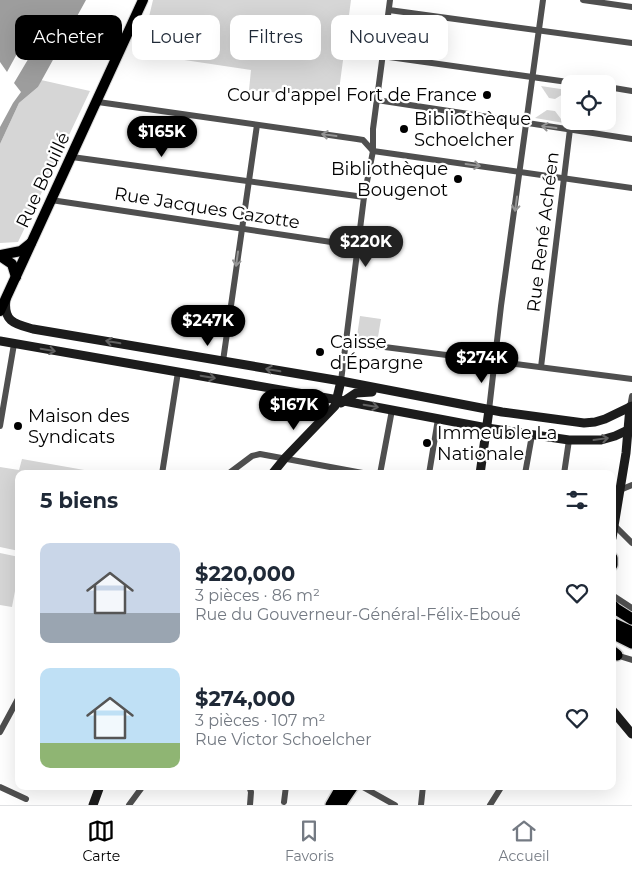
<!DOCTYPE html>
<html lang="fr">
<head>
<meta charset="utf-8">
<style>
	:root { --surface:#fff; --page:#f2f2f3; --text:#1f2937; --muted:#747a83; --line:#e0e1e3; --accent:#000 }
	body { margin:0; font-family:Montserrat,sans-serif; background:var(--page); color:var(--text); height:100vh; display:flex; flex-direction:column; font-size:19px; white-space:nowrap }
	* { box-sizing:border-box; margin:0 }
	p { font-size:16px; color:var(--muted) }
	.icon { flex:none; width:28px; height:28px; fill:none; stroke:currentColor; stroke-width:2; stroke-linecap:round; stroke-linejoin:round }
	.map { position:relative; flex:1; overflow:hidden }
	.side { position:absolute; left:15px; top:470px; width:601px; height:320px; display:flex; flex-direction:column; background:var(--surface); border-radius:10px; box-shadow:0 5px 20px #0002 }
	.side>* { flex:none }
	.hud { position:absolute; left:15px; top:15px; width:602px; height:45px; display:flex; gap:10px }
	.controls { position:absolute; left:561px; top:75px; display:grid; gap:10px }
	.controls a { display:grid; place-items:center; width:55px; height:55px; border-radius:10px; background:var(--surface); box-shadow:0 5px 20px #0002; font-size:25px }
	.price { position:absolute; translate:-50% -42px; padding:0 11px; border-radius:18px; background:var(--accent); color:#fff; font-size:16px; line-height:32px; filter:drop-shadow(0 1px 2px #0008) }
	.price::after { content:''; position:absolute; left:50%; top:30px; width:15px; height:11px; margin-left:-8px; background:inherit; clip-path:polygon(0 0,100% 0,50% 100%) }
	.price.active { background:#222; color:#fff }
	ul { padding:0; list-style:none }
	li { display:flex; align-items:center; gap:15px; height:125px; padding:0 25px }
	li span { display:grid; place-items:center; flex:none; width:140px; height:100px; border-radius:10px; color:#555 }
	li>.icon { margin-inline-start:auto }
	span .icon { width:60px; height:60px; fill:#fffc; stroke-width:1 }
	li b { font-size:21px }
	h2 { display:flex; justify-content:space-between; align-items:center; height:60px; padding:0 25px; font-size:21px }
	.tag { padding:0 18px; border-radius:10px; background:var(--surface); box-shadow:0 5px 20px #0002; font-size:18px; line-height:45px }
	.tag.active { background:var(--accent); color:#fff }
	.tab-bar { display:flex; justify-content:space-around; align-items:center; height:70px; border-top:1px solid var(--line); background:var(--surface); font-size:14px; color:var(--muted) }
	.tab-bar a { display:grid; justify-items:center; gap:2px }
	.tab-bar .active { color:var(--accent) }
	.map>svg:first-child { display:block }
</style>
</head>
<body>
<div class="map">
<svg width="632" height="805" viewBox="0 0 632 805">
	<rect width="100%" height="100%" fill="#fff"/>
	<g fill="#d6d6d6">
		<path d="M 153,0 L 351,0 L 338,98 L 249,90 L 251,70 L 171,58 L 176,25 L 148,21 Z"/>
		<path d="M 41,80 L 90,91 L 18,242 L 0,243 L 0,144 L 19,103 L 38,87 Z"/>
		<path d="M 541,86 L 567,90 L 568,91 L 555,99 L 549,98 Z"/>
		<path d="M 547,110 L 555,111 L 564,123 L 535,118 Z"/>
		<path d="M 360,316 L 381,319 L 378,337 L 374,336 L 373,340 L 358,338 L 357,336 Z"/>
		<path d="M 22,459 L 107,474 L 19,474 L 19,551 L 0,547 L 0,467 L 19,470 Z"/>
		<path d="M 0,553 L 19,557 L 19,570 L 12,607 L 0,605 Z"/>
	</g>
	<path fill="#9d9d9d" d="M 0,0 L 86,0 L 38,87 L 19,103 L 0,144 L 0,127 L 13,103 L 21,92 L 14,83 L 30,56 L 19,50 L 7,72 L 0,62 Z"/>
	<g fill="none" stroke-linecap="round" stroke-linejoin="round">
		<g stroke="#dbdbdb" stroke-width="12">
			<g id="primary">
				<path d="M 0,255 L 21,251 L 31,243"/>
				<path d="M 0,256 L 12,264 L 16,277"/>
				<path d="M 0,311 L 143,0"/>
			</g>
		</g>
		<g stroke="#dbdbdb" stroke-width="14">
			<g id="highway">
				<path d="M 612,558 L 612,565"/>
				<path d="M 612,605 L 616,609 L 632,619"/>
				<path d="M 612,623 L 632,632"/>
				<path d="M 612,633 L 632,643"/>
				<path d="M 612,651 L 617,655"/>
				<path d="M 331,805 L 342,786"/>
				<path d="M 340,805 L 353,786"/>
			</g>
		</g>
		<g stroke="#4f4f4f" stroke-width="6">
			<path d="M 583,0 L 632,7"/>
			<path d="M 389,10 L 632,43"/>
			<path d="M 382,56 L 582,84"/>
			<path d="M 608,87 L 632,91"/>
			<path d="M 377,100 L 632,139"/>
			<path d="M 98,102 L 357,139 L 363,140 L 373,151"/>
			<path d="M 373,151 L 632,188"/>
			<path d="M 72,157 L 364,197"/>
			<path d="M 51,200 L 358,246"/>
			<path d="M 346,342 L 632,379"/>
			<path d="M 223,361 L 257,125"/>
			<path d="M 541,367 L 570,129"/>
			<path d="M 341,381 L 364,197 L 373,151 L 373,129 L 390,0"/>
			<path d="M 630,407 L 632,396"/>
			<path d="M 489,410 L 501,306 L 543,0"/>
			<path d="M 0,426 L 14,344"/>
			<path d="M 162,474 L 178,372"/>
			<path d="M 228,474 L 252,456 L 260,454 L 368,474"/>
			<path d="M 380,474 L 392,410"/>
			<path d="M 429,474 L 438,419"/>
			<path d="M 525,474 L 532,435"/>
			<path d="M 564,474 L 569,440"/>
			<path d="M 620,490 L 632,485"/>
			<path d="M 615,526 L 632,543"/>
			<path d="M 612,595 L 632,608"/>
			<path d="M 616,655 L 632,660"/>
			<path d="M 0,732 L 19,697"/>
			<path d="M 249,786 L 251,792 L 250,805"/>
			<path d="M 361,786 L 395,805"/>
			<path d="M 0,787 L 26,799"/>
			<path d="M 284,802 L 286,786"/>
			<path d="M 129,805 L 143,786"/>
			<path d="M 421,805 L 423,786"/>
			<path d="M 490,805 L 502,786"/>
		</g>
		<g stroke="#1c1c1c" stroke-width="9">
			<path d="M 6,299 C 3,322 15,324 33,329 L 341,381 L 502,412 L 584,423 L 595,422 L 605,419 L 632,406"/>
			<path d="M 0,341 L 344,401 L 487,428 L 569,440 L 601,440 L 615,436 L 632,428"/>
			<path d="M 341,403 L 356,393 L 372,392"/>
			<path d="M 272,474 L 285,458 L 335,406 L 341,381"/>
			<path d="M 480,474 L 489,410"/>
			<path d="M 612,538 L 626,453 L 630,407"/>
			<path d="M 612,710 L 632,734"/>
			<path d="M 93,805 L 100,786"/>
		</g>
		<use href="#primary" stroke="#000" stroke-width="10"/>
		<use href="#highway" stroke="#000" stroke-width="11"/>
	</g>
	<defs><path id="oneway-shaft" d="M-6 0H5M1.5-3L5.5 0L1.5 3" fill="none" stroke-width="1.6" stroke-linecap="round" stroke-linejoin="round" transform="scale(1.25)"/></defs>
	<g stroke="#959595">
		<use href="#oneway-shaft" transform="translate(549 127) rotate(-172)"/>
		<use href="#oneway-shaft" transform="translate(329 135) rotate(-172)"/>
		<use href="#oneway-shaft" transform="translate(473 165) rotate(8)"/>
		<use href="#oneway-shaft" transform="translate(516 204) rotate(98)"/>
		<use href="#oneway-shaft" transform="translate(237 259) rotate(98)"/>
	</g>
	<g stroke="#606060">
		<use href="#oneway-shaft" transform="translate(113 342) rotate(-170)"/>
		<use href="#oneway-shaft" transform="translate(48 350) rotate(10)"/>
		<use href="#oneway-shaft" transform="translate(273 370) rotate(-170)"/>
		<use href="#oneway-shaft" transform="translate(208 377) rotate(10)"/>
		<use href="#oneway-shaft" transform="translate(371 406) rotate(10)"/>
		<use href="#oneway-shaft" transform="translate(601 439) rotate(-8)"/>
	</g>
	<g fill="#000" stroke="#fff" stroke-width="2">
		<circle cx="487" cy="95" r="5"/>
		<circle cx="404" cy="129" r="5"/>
		<circle cx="458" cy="179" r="5"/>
		<circle cx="320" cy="352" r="5"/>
		<circle cx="18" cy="426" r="5"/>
		<circle cx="427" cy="443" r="5"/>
	</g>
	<g text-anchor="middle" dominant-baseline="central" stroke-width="4.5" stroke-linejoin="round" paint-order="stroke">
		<g font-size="18" fill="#000" stroke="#fff" text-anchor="start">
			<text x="477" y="95" text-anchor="end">Cour d'appel Fort de France</text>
			<text x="414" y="119">Bibliothèque<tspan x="414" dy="21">Schoelcher</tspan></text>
			<text x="448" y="169" text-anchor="end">Bibliothèque<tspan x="448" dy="21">Bougenot</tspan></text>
			<text x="330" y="342">Caisse<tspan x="330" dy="21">d'Épargne</tspan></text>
			<text x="28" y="416">Maison des<tspan x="28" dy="21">Syndicats</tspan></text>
			<text x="437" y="433">Immeuble La<tspan x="437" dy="21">Nationale</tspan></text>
		</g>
		<g font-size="18" fill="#000" stroke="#fff">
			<text transform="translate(43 180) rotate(-65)">Rue Bouillé</text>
			<text transform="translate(207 208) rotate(9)">Rue Jacques Cazotte</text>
			<text transform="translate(543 232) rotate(-83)">Rue René Achéen</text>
		</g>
	</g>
</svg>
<div class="controls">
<a><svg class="icon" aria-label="locate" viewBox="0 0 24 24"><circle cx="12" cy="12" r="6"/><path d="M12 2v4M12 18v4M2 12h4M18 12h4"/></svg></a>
</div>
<b class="price" style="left:162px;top:158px">$165K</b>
<b class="price active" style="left:366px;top:268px">$220K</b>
<b class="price" style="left:208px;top:347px">$247K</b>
<b class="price" style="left:482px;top:384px">$274K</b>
<b class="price" style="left:294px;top:431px">$167K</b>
<div class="hud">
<a class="tag active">Acheter</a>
<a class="tag">Louer</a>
<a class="tag">Filtres</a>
<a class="tag">Nouveau</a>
</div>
<section class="side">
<h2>5 biens<svg class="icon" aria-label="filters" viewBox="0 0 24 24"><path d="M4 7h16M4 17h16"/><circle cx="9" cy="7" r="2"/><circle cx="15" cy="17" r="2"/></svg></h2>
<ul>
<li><span style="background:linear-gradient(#c9d6e8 70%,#9aa5b1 0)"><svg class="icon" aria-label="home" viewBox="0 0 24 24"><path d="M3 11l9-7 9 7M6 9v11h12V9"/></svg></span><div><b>$220,000</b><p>3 pièces · 86 m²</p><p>Rue du Gouverneur-Général-Félix-Eboué</p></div><svg class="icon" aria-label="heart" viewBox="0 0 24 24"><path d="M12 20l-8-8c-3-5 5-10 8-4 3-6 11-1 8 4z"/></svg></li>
<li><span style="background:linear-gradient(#bfe0f5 75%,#8fb573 0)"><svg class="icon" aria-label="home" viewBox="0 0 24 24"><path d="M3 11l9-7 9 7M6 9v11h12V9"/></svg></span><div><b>$274,000</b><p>3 pièces · 107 m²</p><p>Rue Victor Schoelcher</p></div><svg class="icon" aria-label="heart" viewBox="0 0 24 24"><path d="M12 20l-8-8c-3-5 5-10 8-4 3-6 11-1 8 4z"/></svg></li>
</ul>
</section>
</div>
<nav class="tab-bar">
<a class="active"><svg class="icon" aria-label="map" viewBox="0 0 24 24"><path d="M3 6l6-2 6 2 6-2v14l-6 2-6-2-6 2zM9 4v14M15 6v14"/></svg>Carte</a>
<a><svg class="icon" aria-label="saved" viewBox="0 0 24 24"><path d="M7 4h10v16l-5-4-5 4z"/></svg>Favoris</a>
<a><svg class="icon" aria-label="home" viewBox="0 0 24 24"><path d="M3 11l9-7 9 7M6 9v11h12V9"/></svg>Accueil</a>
</nav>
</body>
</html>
